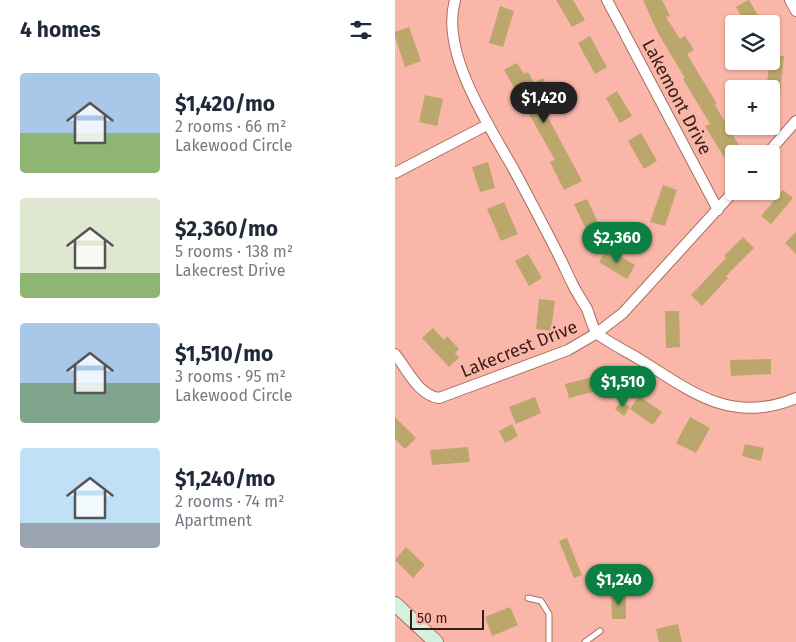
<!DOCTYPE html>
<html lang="en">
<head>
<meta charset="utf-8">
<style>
	:root { --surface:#fff; --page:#f6f6f7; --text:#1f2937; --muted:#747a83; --accent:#0b8043 }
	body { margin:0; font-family:"Fira Sans",sans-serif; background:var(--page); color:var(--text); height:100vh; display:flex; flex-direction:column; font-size:19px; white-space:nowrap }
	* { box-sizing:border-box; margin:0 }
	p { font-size:16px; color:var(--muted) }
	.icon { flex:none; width:28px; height:28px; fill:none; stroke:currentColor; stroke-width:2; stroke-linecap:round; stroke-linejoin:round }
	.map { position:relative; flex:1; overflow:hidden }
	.drawer { display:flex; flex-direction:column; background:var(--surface); width:395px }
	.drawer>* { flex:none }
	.controls { position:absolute; left:330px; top:15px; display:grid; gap:10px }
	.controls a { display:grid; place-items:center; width:55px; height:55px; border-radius:5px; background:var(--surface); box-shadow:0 1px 4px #0004; font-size:25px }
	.scale { position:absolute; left:15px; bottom:12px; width:74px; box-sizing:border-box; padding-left:5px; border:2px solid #361d18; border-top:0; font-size:14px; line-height:18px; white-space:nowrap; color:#361d18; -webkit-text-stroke:4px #fab6a8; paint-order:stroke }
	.price { position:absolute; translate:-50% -42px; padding:0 11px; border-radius:18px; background:var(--accent); color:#fff; font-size:16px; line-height:32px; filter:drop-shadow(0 1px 2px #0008) }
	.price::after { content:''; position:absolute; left:50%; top:30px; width:15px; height:11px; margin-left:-8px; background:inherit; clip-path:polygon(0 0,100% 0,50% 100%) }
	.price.on { background:#222; color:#fff }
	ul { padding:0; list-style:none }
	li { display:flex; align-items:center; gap:15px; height:125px; padding:0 20px }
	li span { display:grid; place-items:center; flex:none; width:140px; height:100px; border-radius:5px; color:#555 }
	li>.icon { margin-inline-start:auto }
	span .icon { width:60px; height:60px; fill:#fffc; stroke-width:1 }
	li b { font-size:21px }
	h2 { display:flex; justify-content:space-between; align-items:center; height:60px; padding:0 20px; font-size:21px }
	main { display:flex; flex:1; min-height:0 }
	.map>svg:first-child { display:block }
</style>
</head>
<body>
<main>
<section class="drawer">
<h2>4 homes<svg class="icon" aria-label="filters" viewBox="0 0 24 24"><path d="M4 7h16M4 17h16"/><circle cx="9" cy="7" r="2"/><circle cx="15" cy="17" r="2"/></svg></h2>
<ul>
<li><span style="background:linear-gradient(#a9c7e8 60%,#8fb573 0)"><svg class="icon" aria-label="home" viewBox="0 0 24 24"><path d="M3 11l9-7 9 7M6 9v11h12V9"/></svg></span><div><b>$1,420/mo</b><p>2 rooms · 66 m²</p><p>Lakewood Circle</p></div></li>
<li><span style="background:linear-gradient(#dfe7d0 75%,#8fb573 0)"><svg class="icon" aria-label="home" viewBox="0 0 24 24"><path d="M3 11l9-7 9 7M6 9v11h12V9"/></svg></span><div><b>$2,360/mo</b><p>5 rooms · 138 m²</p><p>Lakecrest Drive</p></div></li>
<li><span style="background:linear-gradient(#a9c7e8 60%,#7fa58c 0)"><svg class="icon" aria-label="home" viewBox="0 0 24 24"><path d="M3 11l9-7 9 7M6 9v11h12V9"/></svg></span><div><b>$1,510/mo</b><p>3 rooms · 95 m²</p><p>Lakewood Circle</p></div></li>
<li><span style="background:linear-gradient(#bfe0f5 75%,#9aa5b1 0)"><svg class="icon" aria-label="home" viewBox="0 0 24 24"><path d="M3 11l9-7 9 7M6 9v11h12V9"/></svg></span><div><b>$1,240/mo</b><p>2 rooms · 74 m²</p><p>Apartment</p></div></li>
</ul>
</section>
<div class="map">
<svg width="401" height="642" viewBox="0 0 401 642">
	<rect width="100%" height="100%" fill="#fab6a8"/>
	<g fill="#bba76b">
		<path d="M 161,0 L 178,0 L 190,20 L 177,27 Z"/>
		<path d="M 248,0 L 267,0 L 275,16 L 271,17 L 285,39 L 290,36 L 299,50 L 292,54 L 322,104 L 320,105 L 345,147 L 329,157 L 310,126 L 315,124 L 288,79 L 290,78 L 264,35 Z"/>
		<path d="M 353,0 L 354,0 L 368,24 L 351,24 L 341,7 Z"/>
		<path d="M 105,6 L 119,11 L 108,47 L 94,43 Z"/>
		<path d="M 14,27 L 26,61 L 10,67 L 0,37 L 0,32 Z"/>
		<path d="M 195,36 L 212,67 L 200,74 L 183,43 Z"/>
		<path d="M 376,55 L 389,56 L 385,94 L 376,93 L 376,89 L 371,89 Z"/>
		<path d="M 122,63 L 129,74 L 133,72 L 139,83 L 148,78 L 154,90 L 142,97 L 187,181 L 169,190 L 155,162 L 160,160 L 109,70 Z"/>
		<path d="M 222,91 L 237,116 L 225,123 L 211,98 Z"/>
		<path d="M 30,95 L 48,99 L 42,126 L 24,122 Z"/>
		<path d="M 246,133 L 262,161 L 249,169 L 233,141 Z"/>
		<path d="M 93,162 L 100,188 L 85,192 L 77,167 Z"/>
		<path d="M 268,185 L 282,190 L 270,226 L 255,222 Z"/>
		<path d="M 388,190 L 398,198 L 376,224 L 366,216 Z"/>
		<path d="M 192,199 L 211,240 L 199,246 L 179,204 Z"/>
		<path d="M 109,202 L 123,234 L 106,241 L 92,209 Z"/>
		<path d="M 401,232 L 401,254 L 390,243 Z"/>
		<path d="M 348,237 L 359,248 L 331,276 L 333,278 L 307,306 L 296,295 L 331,258 L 329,256 Z"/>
		<path d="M 212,249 L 240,265 L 232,279 L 204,262 Z"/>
		<path d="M 133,254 L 147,278 L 134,286 L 120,261 Z"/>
		<path d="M 144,299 L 160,301 L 156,331 L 141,329 Z"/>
		<path d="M 270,311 L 284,311 L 285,347 L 271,348 Z"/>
		<path d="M 38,328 L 49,340 L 52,336 L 64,349 L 60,353 L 64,358 L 54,367 L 27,338 Z"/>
		<path d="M 376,359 L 376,374 L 336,376 L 335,360 Z"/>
		<path d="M 206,375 L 210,389 L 174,398 L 170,384 Z"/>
		<path d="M 244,396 L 267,412 L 258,425 L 235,409 Z"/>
		<path d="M 140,397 L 146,413 L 121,424 L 114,407 Z"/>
		<path d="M 226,401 L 235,407 L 229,416 L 220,409 Z"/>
		<path d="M 0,417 L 21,438 L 10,449 L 0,439 Z"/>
		<path d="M 295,417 L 315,428 L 301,453 L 281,443 Z"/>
		<path d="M 117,424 L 123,436 L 110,443 L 104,431 Z"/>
		<path d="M 350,444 L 369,448 L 366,461 L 347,456 Z"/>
		<path d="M 73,447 L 75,462 L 37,465 L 35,450 Z"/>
		<path d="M 172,538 L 187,575 L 179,578 L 164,541 Z"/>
		<path d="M 11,547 L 30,565 L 18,578 L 0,560 Z"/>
		<path d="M 216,593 L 231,593 L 231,619 L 217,619 Z"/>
		<path d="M 115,607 L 123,625 L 97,636 L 90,617 Z"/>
		<path d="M 283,624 L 287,642 L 264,642 L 261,629 Z"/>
	</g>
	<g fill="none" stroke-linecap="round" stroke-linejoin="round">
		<g stroke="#ab6d60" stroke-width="7">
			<g id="service">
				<path d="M 133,598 L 146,601 L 154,614 L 154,642"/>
				<path d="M 190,642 L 205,631"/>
			</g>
		</g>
		<g stroke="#ab6d60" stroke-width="12">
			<g id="minor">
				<path d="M 60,0 C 45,52 93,124 118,168 C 134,198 150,228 165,258 C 169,266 173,275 177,283 C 181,292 187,300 192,309 C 195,316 197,327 202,333 C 207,339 236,354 244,359 C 297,392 336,425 401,398"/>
				<path d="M 212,0 L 323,210"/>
				<path d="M 395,0 L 401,11"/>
				<path d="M 372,154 L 401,121"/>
				<path d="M 0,173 L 92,125"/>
				<path d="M 0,354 C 12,369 23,395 44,398 L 173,350 L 202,333 L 228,313 L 339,191"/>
			</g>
		</g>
		<g stroke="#ab6d60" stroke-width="16">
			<path id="secondary" d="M 0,604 L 41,642"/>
		</g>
		<use href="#service" stroke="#fff" stroke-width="5"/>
		<use href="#minor" stroke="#fff" stroke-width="10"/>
		<use href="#secondary" stroke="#d3f1dc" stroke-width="14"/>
	</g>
	<g text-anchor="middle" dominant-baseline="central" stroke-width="5" stroke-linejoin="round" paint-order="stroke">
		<g font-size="18" fill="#361d18" stroke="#fab6a8">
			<text transform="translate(282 97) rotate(62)">Lakemont Drive</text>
			<text transform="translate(124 349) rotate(-22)">Lakecrest Drive</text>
		</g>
	</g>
</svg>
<div class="controls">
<a><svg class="icon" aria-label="layers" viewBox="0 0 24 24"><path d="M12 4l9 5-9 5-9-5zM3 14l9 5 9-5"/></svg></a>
<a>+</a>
<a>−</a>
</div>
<div class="scale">50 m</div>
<b class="price on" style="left:149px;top:124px">$1,420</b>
<b class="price" style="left:222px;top:264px">$2,360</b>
<b class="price" style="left:228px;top:408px">$1,510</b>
<b class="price" style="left:224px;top:606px">$1,240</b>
</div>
</main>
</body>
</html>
